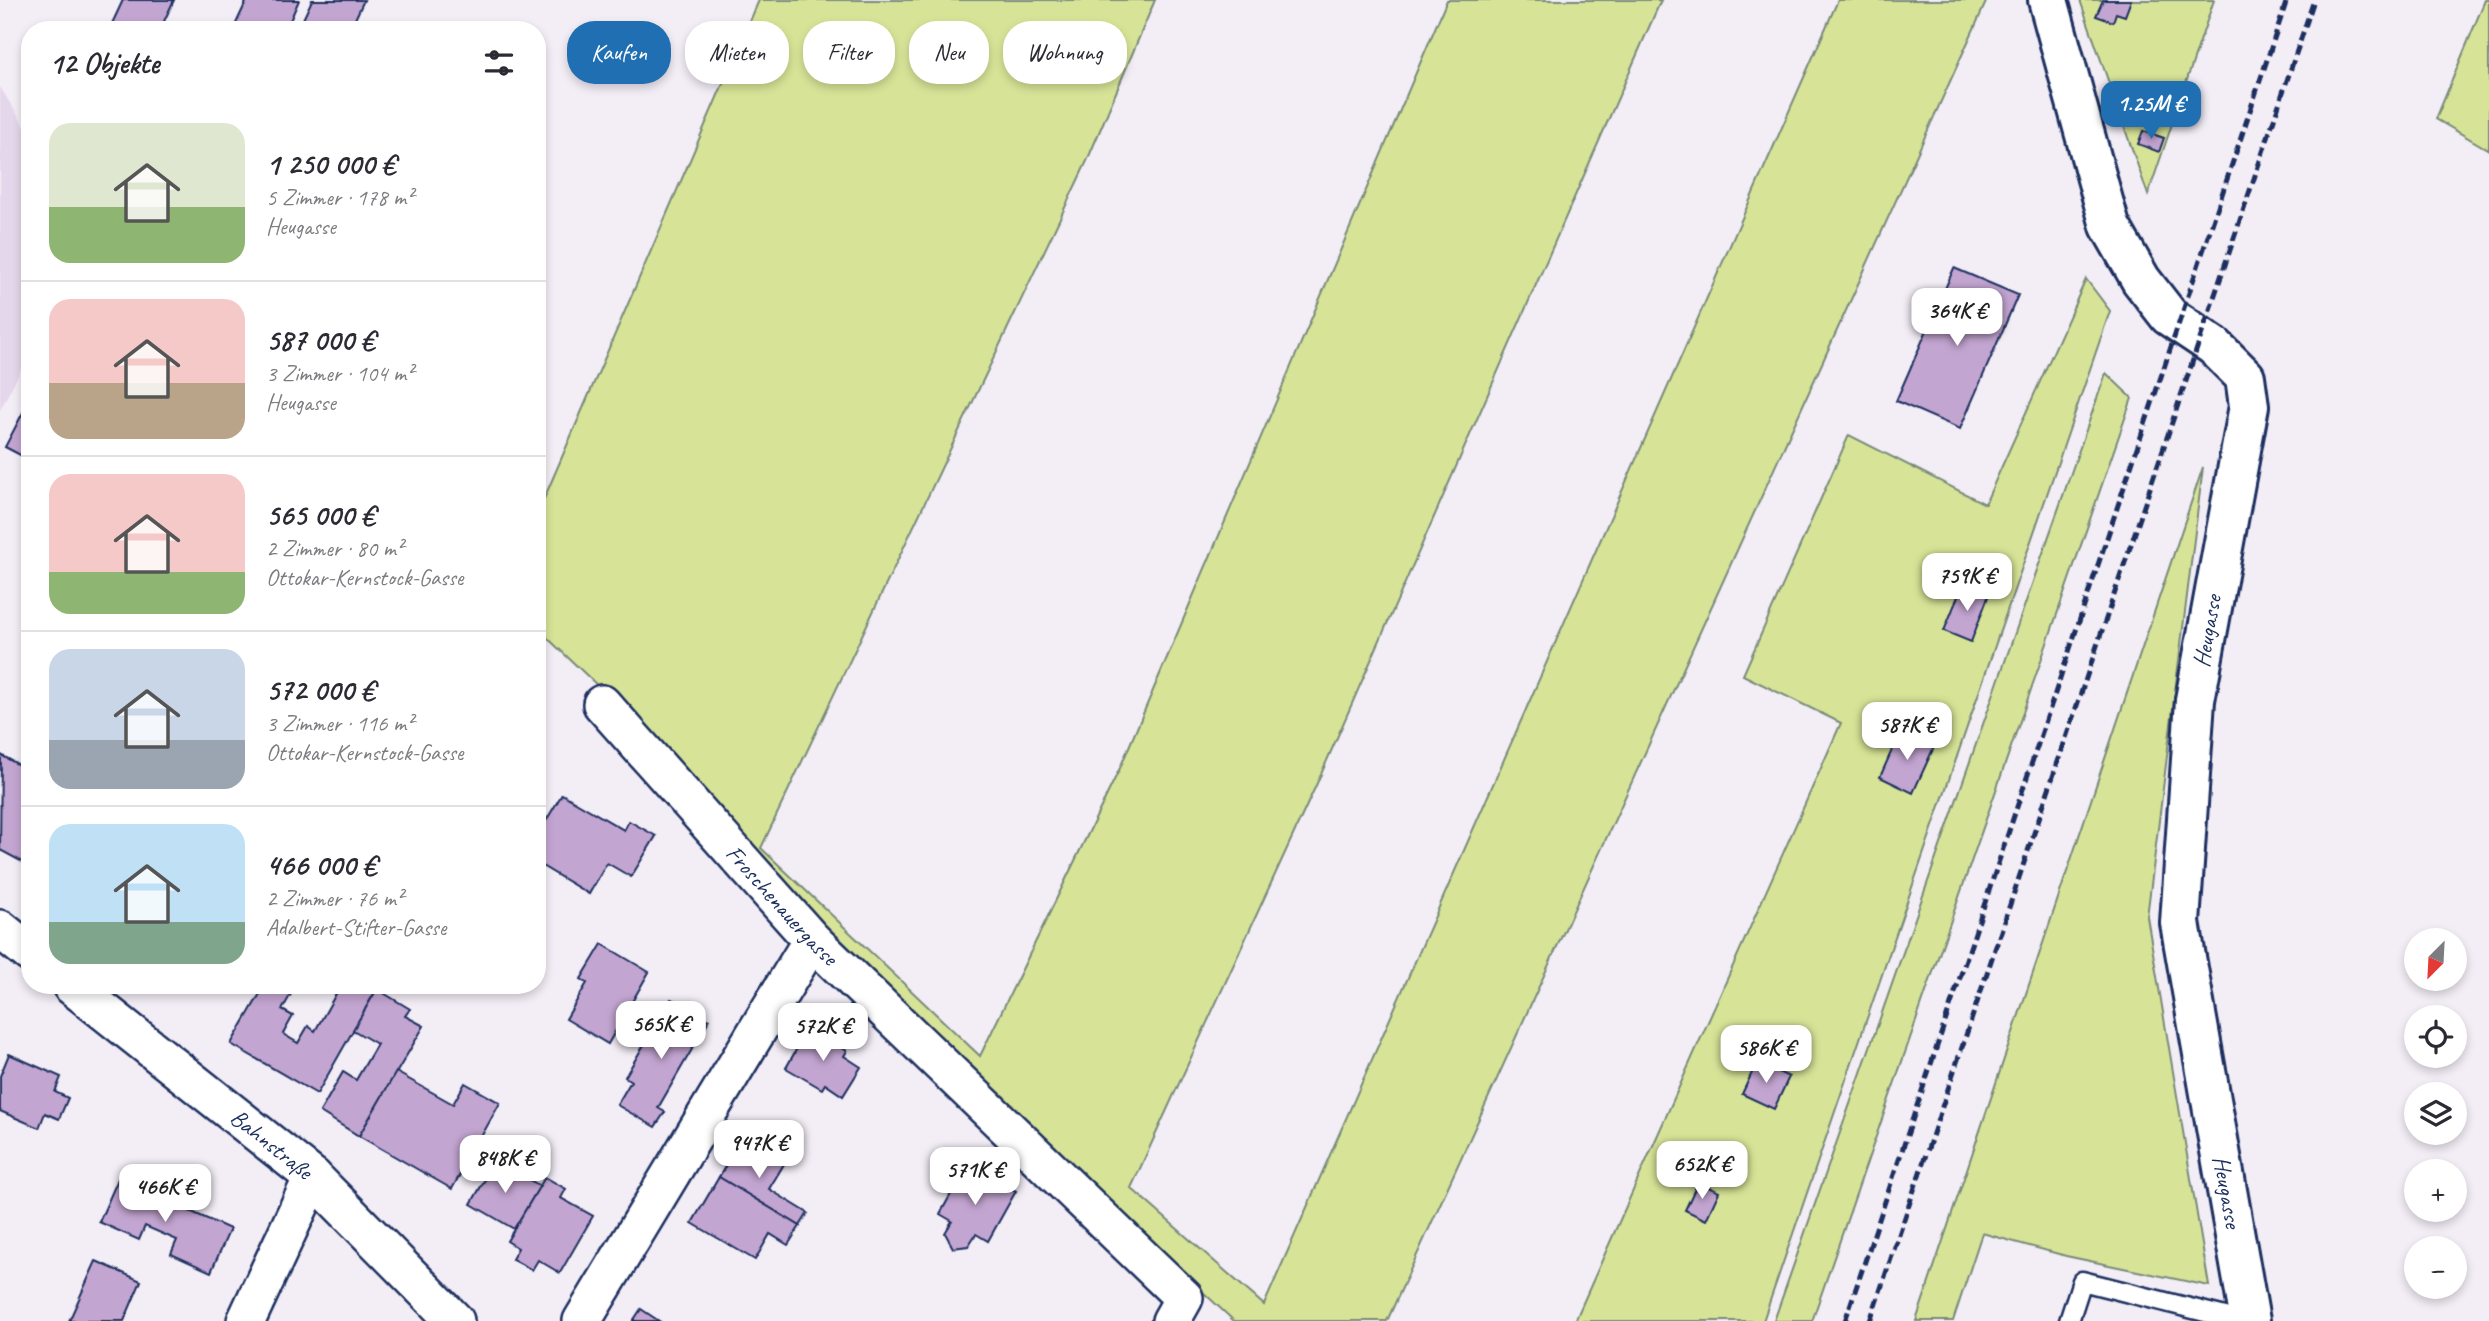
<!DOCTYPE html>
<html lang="de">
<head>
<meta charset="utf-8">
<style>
	:root { --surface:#fff; --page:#f7f7f7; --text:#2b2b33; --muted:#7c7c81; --line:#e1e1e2; --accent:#1f6fb2 }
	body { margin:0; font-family:Caveat,sans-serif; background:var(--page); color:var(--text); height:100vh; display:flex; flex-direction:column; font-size:26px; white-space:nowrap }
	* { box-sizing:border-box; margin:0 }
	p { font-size:23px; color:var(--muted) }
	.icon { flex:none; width:38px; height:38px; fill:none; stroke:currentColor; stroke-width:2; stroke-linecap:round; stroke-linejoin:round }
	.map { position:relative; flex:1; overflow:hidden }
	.sheet { position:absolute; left:21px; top:21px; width:525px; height:973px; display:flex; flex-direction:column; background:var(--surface); border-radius:28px; box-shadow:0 4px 10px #0003 }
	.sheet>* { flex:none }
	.hud { position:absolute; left:567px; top:21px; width:665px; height:63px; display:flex; gap:14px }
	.needle { width:46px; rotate:204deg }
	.fabs { position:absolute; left:2404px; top:928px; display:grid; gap:14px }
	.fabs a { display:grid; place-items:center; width:63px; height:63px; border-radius:50%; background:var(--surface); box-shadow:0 4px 10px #0003; font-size:35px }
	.price { position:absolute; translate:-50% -60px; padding:0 16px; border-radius:14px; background:#fff; color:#222; font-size:23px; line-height:46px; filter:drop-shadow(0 2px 4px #0008) }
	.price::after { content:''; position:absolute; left:50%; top:42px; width:21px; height:16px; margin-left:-10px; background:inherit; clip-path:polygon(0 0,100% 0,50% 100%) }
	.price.selected { background:var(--accent); color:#fff }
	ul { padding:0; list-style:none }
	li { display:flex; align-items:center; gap:21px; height:175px; padding:0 28px }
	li+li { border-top:2px solid var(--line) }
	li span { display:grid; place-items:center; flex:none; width:196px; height:140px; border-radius:21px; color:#555 }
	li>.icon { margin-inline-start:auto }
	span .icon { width:84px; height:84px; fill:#fffc; stroke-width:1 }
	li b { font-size:30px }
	h2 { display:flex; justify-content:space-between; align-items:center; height:84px; padding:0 28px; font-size:30px }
	.chip { padding:0 24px; border-radius:28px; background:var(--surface); box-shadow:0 4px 10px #0003; font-size:24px; line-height:63px }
	.chip.selected { background:var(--accent); color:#fff }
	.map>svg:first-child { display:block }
</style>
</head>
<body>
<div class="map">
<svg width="2489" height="1321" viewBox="0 0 2489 1321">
	<rect width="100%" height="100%" fill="#f3edf6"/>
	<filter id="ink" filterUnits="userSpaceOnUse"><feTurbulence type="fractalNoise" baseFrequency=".0143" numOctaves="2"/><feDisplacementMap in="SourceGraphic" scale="14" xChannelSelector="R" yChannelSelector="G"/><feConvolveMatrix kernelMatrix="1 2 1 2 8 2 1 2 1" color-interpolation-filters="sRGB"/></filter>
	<g filter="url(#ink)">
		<path fill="#e5d7eb" d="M 0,87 L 30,135 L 30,352 L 0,410 Z"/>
		<g fill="#d7e497" stroke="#798a7a" stroke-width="2">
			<path d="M 759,0 L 1155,0 L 1087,161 L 761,848 L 980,1056 L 1120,768 L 1447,0 L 1661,0 L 1318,781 L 1131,1188 L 1264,1305 L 1838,0 L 1987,0 L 1387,1321 L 1234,1321 L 812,927 L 600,688 L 537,628 L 537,515 Z"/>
			<path d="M 2080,0 L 2214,0 L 2148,195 Z"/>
			<path d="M 2485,0 L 2489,0 L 2489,150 L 2436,119 Z"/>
			<path d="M 2086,279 L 2110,311 L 1763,1321 L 1575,1321 L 1841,723 L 1743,675 L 1849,435 L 1985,504 Z"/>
			<path d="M 2106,373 L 2132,398 L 1812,1321 L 1774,1321 Z"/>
			<path d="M 2203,467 L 2147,917 L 2209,1286 L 2066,1256 L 1982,1233 L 1953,1321 L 1916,1321 Z"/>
		</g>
		<g fill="#c3a5d1" stroke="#1b2f5e" stroke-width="2">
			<path d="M 123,0 L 174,0 L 160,30 L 109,30 Z"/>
			<path d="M 247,0 L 299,0 L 286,30 L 233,30 Z"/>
			<path d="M 312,0 L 364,0 L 350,30 L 298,30 Z"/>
			<path d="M 2103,0 L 2131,0 L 2125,16 L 2116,13 L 2113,22 L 2096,16 Z"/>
			<path d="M 2143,131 L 2164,138 L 2159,152 L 2138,144 Z"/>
			<path d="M 1954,268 L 2018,295 L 1960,429 L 1896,401 Z"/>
			<path d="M 30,399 L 30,460 L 5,447 Z"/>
			<path d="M 1963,584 L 1989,594 L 1971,642 L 1944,631 Z"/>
			<path d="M 1900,732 L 1934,747 L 1913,793 L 1880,777 Z"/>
			<path d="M 1,755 L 30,771 L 30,866 L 0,850 Z"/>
			<path d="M 562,794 L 624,830 L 629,821 L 656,836 L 631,877 L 607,863 L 589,894 L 537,863 L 537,836 Z"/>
			<path d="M 602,944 L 649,972 L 608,1044 L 566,1019 L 587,983 L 581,979 Z"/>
			<path d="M 265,985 L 296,985 L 282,1010 L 293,1016 L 283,1034 L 298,1043 L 308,1026 L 315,1031 L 341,985 L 379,985 L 317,1094 L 231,1044 Z"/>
			<path d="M 377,989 L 410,1009 L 405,1016 L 424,1026 L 359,1136 L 320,1112 L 343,1072 L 356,1080 L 377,1044 L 353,1030 Z"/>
			<path d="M 671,999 L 709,1020 L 658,1108 L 665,1112 L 655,1127 L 617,1105 L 631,1081 L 625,1077 Z"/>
			<path d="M 809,1027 L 847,1051 L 844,1056 L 861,1067 L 843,1096 L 825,1084 L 822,1089 L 786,1068 Z"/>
			<path d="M 9,1054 L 61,1077 L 55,1092 L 68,1098 L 59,1119 L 45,1113 L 39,1128 L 0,1111 L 0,1076 Z"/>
			<path d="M 1757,1062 L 1789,1077 L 1774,1109 L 1742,1094 Z"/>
			<path d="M 396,1072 L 453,1104 L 465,1083 L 500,1103 L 452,1189 L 359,1136 Z"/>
			<path d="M 741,1139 L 784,1164 L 769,1189 L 808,1213 L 800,1226 L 719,1177 Z"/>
			<path d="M 496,1160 L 540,1186 L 514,1229 L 471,1204 Z"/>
			<path d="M 967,1165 L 1016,1191 L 988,1241 L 976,1234 L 968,1246 L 953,1248 L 945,1233 L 952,1221 L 940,1214 Z"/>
			<path d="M 545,1177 L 566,1189 L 561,1198 L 593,1216 L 560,1273 L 538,1260 L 532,1270 L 512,1259 L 518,1248 L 507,1241 Z"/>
			<path d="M 719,1177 L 800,1226 L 788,1245 L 770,1234 L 755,1260 L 692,1223 Z"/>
			<path d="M 118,1179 L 230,1229 L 211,1272 L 171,1254 L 177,1240 L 145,1226 L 139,1240 L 99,1222 Z"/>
			<path d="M 1698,1182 L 1719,1192 L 1706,1220 L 1685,1210 Z"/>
			<path d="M 96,1261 L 141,1281 L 124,1321 L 69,1321 Z"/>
			<path d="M 641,1309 L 659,1321 L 633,1321 Z"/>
		</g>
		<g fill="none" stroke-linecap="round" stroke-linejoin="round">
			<g stroke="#1b2f5e" stroke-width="23">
				<path id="service" d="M 2069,1321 L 2082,1281 L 2241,1321"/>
			</g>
			<g stroke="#1b2f5e" stroke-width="42">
				<g id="minor">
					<path id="s1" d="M 602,704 L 812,940 L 1184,1298 L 1171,1321"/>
					<path d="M 0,929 L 30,953"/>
					<path id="s2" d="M 71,985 L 313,1177 L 455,1321"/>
					<path d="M 246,1321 L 313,1177"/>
					<path d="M 582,1321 L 812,940"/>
				</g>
			</g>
			<g stroke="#1b2f5e" stroke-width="44">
				<g id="tertiary">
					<path id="s3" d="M 2048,0 L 2110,226 L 2141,280 L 2169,316 L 2214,346 L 2245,377 L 2249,406 L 2195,700 L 2180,923 L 2250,1321"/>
				</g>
			</g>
			<use href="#service" stroke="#fff" stroke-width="18"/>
			<use href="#minor" stroke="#fff" stroke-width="37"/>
			<use href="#tertiary" stroke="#fff" stroke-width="38"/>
			<g stroke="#1b2f5e" stroke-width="5" stroke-dasharray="10 5" stroke-linecap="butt">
				<path d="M 1845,1321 L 2287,0"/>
				<path d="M 1870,1321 L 2314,0"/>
			</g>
		</g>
	</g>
	<g text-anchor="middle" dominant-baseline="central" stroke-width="5" stroke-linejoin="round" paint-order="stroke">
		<g font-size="24" fill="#1b2f5e" stroke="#fff">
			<text transform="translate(2207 631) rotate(-80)">Heugasse</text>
			<text stroke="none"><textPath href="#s1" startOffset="270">Froschenauergasse</textPath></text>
			<text stroke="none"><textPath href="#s2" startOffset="256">Bahnstraße</textPath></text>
			<text stroke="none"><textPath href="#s3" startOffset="1265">Heugasse</textPath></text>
		</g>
	</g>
</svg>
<div class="fabs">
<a><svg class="needle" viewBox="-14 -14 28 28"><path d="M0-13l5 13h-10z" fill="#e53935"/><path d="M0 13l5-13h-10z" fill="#7c7c81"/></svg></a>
<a><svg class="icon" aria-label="locate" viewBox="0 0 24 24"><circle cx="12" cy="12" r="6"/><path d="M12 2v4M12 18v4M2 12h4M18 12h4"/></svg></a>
<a><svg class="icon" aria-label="layers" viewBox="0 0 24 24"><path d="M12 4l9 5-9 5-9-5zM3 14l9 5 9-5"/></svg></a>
<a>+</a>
<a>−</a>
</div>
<b class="price selected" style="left:2151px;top:141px">1.25M €</b>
<b class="price" style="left:1957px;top:348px">364K €</b>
<b class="price" style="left:1967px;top:613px">759K €</b>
<b class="price" style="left:1907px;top:762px">587K €</b>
<b class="price" style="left:661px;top:1061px">565K €</b>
<b class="price" style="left:823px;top:1063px">572K €</b>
<b class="price" style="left:1766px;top:1085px">586K €</b>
<b class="price" style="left:759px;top:1180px">947K €</b>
<b class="price" style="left:505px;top:1195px">848K €</b>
<b class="price" style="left:1702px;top:1201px">652K €</b>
<b class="price" style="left:975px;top:1207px">571K €</b>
<b class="price" style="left:165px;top:1224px">466K €</b>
<div class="hud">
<a class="chip selected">Kaufen</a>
<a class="chip">Mieten</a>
<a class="chip">Filter</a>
<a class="chip">Neu</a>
<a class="chip">Wohnung</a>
</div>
<section class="sheet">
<h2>12 Objekte<svg class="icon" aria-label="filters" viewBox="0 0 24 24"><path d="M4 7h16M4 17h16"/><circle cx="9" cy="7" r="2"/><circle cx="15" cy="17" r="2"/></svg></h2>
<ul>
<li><span style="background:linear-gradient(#dfe7d0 60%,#8fb573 0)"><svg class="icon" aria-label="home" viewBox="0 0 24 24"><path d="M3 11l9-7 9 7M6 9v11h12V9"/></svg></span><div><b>1 250 000 €</b><p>5 Zimmer · 178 m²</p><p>Heugasse</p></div></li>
<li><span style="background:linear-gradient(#f6c9c9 60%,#b9a48a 0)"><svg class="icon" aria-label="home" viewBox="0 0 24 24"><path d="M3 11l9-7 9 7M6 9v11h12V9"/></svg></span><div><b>587 000 €</b><p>3 Zimmer · 104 m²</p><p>Heugasse</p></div></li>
<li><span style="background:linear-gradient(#f6c9c9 70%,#8fb573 0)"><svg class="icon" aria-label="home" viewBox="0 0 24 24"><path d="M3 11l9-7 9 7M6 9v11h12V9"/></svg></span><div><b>565 000 €</b><p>2 Zimmer · 80 m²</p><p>Ottokar-Kernstock-Gasse</p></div></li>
<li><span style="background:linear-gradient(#c9d6e8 65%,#9aa5b1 0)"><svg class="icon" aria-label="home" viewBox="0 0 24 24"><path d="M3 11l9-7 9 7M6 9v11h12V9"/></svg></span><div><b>572 000 €</b><p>3 Zimmer · 116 m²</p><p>Ottokar-Kernstock-Gasse</p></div></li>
<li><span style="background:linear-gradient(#bfe0f5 70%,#7fa58c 0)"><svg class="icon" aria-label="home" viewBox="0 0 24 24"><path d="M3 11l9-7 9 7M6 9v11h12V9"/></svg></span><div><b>466 000 €</b><p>2 Zimmer · 76 m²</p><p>Adalbert-Stifter-Gasse</p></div></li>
</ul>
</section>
</div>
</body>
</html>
